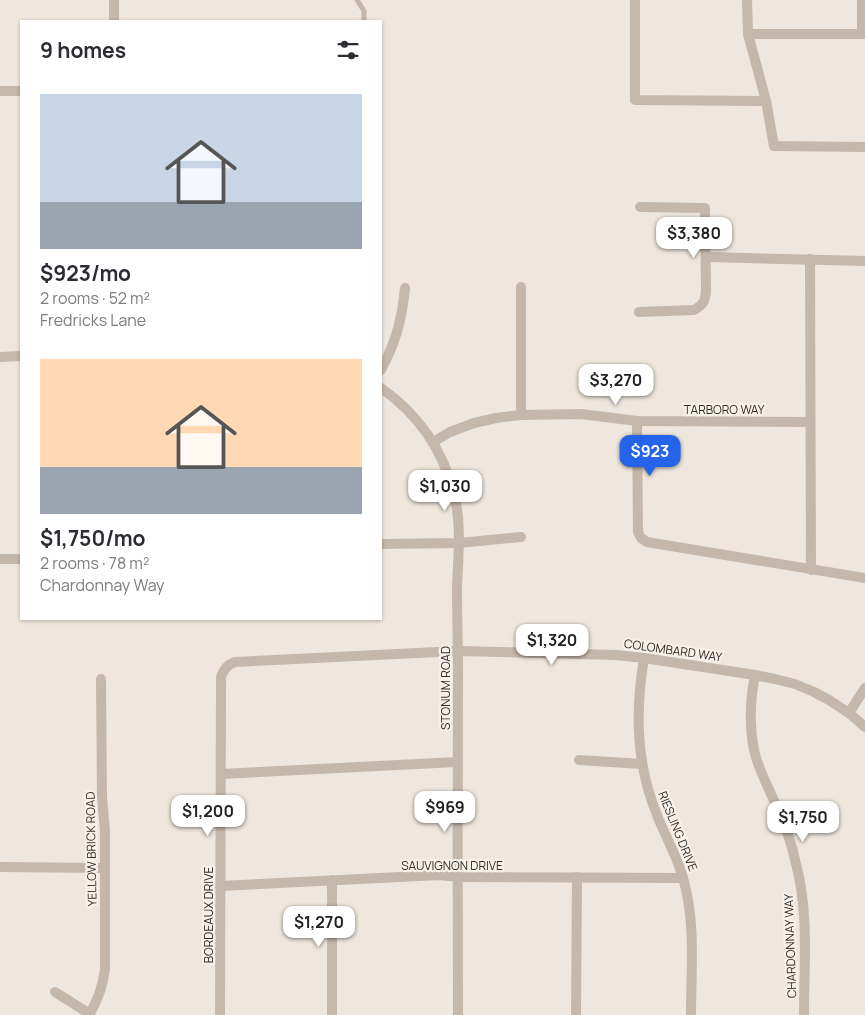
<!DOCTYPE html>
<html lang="en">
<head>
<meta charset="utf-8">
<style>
	:root { --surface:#fff; --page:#f2f2f3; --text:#2b2b33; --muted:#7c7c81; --accent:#2563eb }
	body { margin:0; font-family:Manrope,sans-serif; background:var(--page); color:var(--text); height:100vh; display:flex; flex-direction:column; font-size:19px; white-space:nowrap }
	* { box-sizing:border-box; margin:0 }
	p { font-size:16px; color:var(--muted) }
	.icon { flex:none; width:28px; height:28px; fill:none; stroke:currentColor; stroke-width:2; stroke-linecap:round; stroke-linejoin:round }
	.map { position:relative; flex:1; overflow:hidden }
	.drawer { position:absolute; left:20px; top:20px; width:362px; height:600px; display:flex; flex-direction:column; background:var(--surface); border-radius:0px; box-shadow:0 1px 4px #0004 }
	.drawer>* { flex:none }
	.price { position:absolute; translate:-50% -42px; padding:0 11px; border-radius:10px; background:#fff; color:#222; font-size:16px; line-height:32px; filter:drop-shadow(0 1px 2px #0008) }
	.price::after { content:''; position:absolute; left:50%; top:30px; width:15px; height:11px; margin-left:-8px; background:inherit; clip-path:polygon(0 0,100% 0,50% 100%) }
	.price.current { background:var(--accent); color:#fff }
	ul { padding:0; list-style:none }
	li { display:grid; align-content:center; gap:10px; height:265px; padding:0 20px }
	li span { display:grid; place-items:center; height:155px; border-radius:0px; color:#555 }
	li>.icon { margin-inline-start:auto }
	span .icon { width:90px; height:90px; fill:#fffc; stroke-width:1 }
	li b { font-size:21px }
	h2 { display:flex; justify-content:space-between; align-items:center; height:60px; padding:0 20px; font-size:21px }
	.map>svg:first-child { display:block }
</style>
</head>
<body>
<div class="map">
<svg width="865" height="1015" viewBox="0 0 865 1015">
	<rect width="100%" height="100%" fill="#efe7dd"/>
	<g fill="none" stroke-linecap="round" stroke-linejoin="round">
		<path stroke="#c6b7ab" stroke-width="5" d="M 357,0 L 364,11 L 364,21"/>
		<g stroke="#c6b7ab" stroke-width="10">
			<path d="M 114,0 L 114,21"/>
			<path d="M 635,0 L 635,100 L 766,101"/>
			<path d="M 747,0 L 748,34 L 766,101 L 774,146 L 865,147"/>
			<path d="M 748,34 L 865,34"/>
			<path d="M 862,34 L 862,0"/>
			<path d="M 0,91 L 21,91"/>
			<path d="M 707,257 L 865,261"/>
			<path d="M 810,259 L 811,570"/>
			<path d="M 639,312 L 694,310 C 704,304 705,302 706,290 L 705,208 L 640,207"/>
			<path d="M 0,357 L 21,356"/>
			<path d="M 381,370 C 396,342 402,319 405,288"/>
			<path d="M 381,388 C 418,414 443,450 454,494 C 462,525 458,557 457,588 C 457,616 458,644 458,671 C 457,786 458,900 458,1015"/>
			<path d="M 521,415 L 521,287"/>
			<path d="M 637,421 L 638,532 L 641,538 L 647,542 L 865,578"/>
			<path d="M 433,442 L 450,432 L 474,423 L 496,418 L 521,415 L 581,414 L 637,421 L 810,422"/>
			<path d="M 381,544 L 459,543 L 521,537"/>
			<path d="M 0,559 L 21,559"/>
			<path d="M 644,658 C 635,713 636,763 657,815 C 665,836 677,856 683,878 C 696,922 691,970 691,1015"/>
			<path d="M 755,675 C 750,700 749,725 754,750 C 759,772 770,790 778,810 C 786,827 792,845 796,864 C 809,912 804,965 804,1015"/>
			<path d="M 849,713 L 865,688"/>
			<path d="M 579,760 L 642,764"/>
			<path d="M 221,774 L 457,762"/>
			<path d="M 0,867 L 105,868"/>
			<path d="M 220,886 L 440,875 L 458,877 L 683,878"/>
			<path d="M 55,992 L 90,1014"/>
			<path d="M 89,1015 C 98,1000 103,986 105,969 L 105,831 L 102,797 L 101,679"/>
			<path d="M 220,1015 L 221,677 C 224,669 227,665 235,662 L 458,651 L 616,655 L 644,658 L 755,675 L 775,679 L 795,684 L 814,692 L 829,700 L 849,713 L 865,727"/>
			<path d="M 332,1015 L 332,880"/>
			<path d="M 576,1015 L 577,877"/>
		</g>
	</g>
	<g text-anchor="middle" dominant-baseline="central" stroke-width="4.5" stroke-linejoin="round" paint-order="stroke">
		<g font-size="12" fill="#342c29" stroke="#f7f1e9">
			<text x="724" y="409">TARBORO WAY</text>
			<text transform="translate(673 650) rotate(8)">COLOMBARD WAY</text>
			<text transform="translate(445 688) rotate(-90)">STONUM ROAD</text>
			<text transform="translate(678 831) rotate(68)">RIESLING DRIVE</text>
			<text transform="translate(91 849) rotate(-91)">YELLOW BRICK ROAD</text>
			<text x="452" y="865">SAUVIGNON DRIVE</text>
			<text transform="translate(208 915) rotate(-90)">BORDEAUX DRIVE</text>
			<text transform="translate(790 946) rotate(-92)">CHARDONNAY WAY</text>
		</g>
	</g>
</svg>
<b class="price" style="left:694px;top:259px">$3,380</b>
<b class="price" style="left:616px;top:406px">$3,270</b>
<b class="price current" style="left:650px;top:477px">$923</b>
<b class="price" style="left:445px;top:512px">$1,030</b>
<b class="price" style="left:552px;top:666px">$1,320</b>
<b class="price" style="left:445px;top:833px">$969</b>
<b class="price" style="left:208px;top:837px">$1,200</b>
<b class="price" style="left:803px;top:843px">$1,750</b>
<b class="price" style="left:319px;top:948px">$1,270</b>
<section class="drawer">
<h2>9 homes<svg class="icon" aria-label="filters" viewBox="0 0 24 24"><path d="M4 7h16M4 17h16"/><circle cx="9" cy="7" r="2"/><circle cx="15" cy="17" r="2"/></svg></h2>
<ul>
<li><span style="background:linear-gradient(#c9d6e8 70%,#9aa5b1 0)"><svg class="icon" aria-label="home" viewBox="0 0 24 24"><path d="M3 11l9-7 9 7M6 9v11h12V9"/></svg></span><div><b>$923/mo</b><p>2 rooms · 52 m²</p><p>Fredricks Lane</p></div></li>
<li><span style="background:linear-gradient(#ffd9b3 70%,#9aa5b1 0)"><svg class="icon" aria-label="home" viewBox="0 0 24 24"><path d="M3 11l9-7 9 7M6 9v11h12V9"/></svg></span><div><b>$1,750/mo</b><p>2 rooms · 78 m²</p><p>Chardonnay Way</p></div></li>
</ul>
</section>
</div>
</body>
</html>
